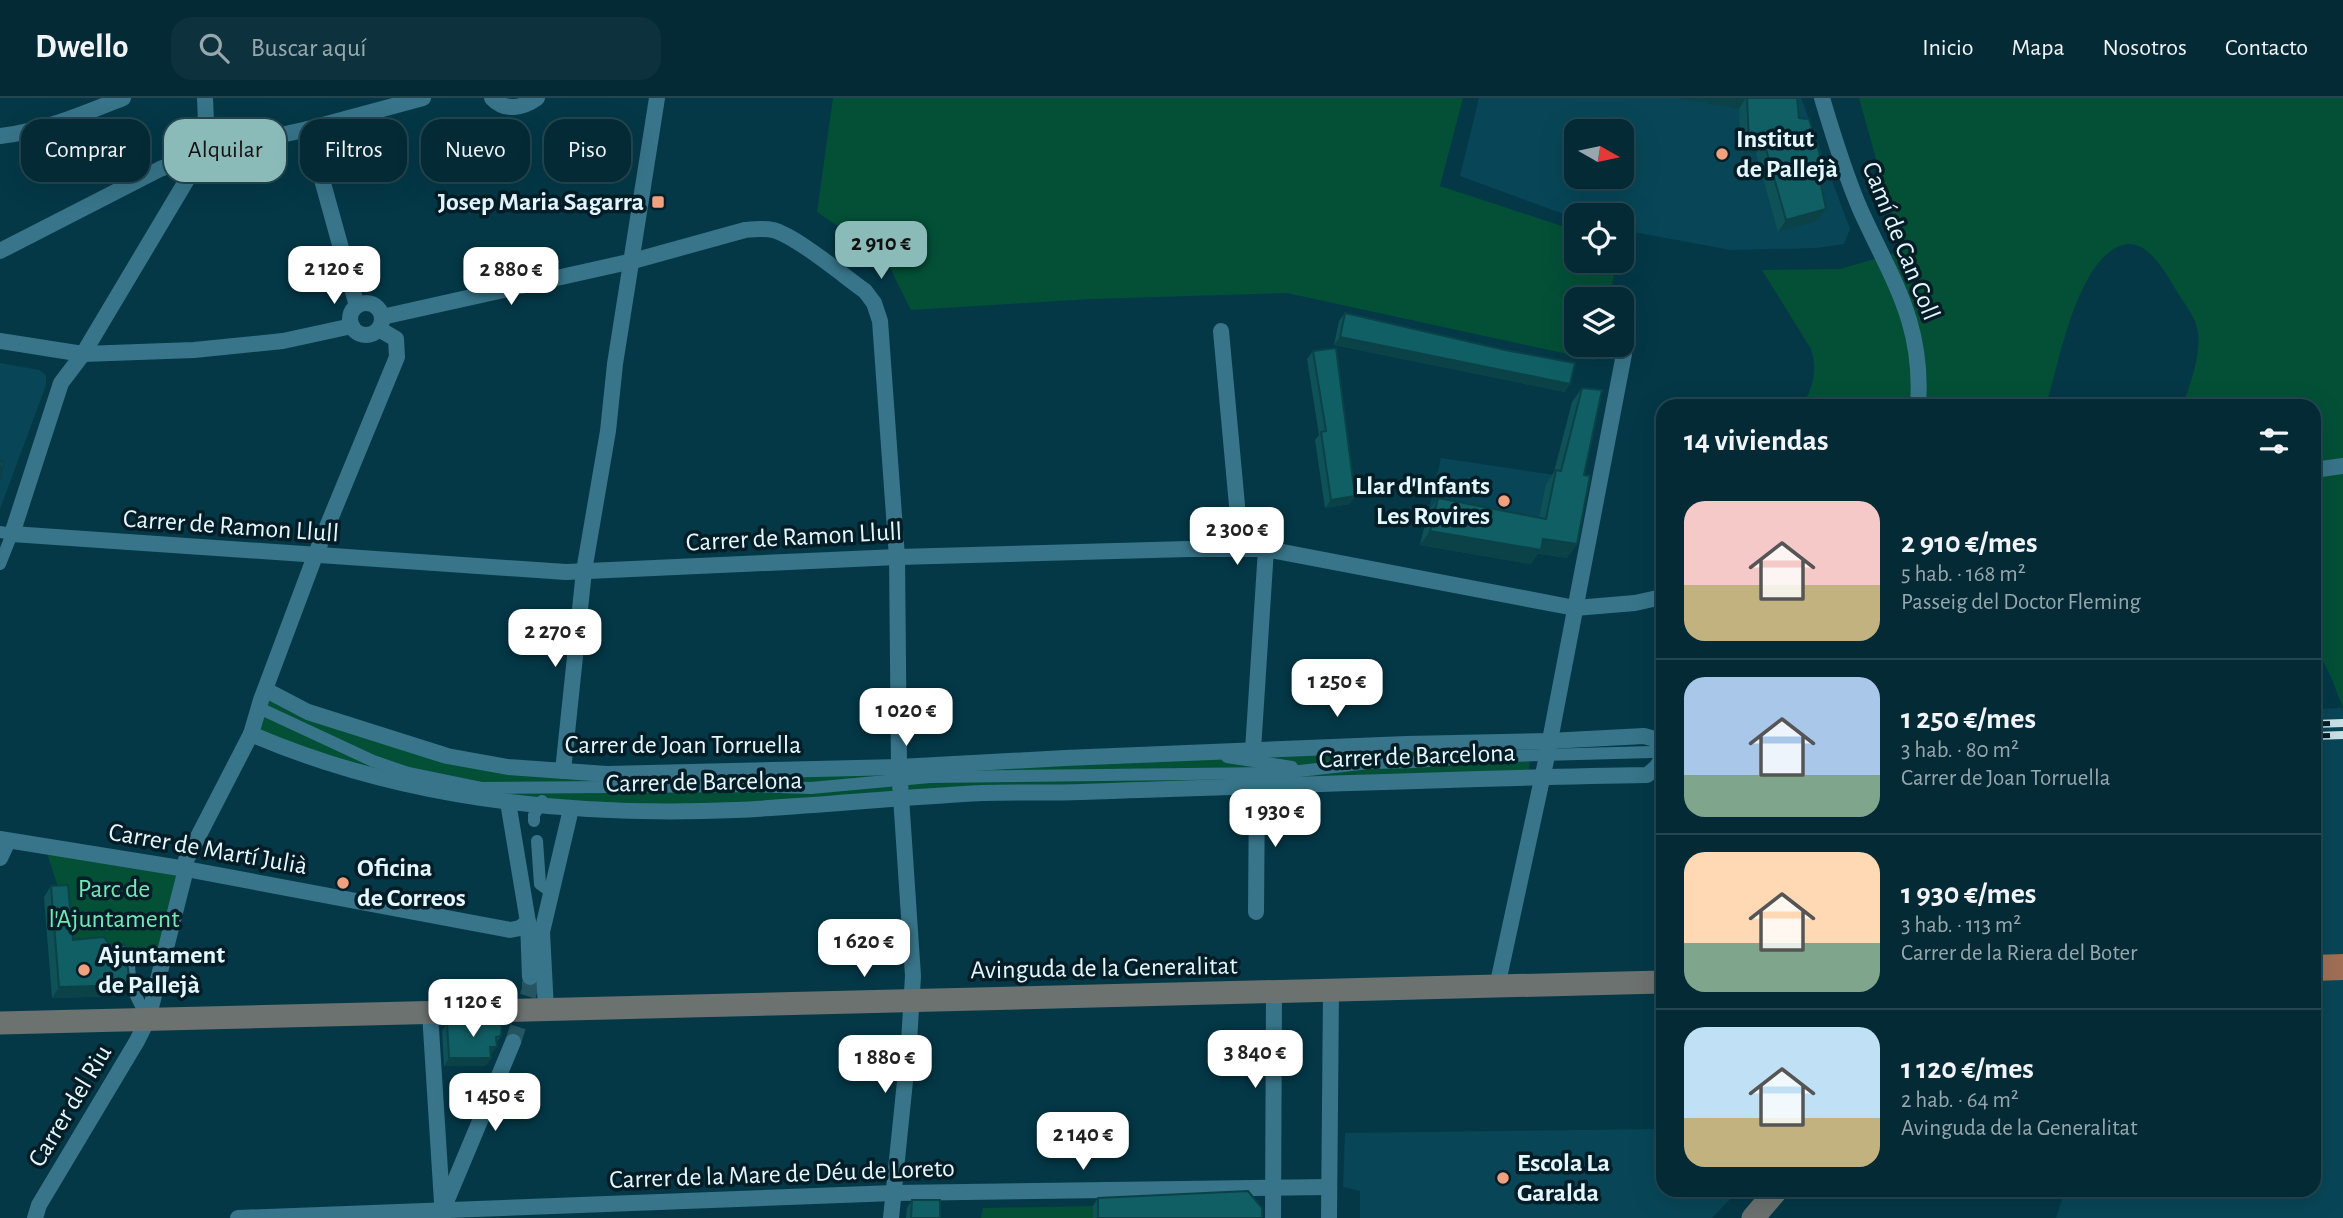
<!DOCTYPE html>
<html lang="es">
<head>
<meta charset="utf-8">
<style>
	:root { --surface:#032a35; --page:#0d323d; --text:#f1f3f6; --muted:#97a7ad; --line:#244650; --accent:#8bbbb9 }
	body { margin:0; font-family:"Alegreya Sans",sans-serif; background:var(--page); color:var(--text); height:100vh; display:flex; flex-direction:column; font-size:26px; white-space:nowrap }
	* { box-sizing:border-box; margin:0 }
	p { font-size:23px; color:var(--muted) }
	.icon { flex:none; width:38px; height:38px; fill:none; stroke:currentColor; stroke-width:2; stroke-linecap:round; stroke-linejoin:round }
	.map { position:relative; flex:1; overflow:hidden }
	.drawer { position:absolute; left:1656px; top:301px; width:665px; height:798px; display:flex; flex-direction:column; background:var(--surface); border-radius:21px; box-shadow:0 7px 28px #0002,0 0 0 2px var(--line) }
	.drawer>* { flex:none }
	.top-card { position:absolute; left:21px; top:21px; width:665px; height:63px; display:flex; gap:14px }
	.needle { width:46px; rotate:99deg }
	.buttons { position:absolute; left:1564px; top:21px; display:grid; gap:14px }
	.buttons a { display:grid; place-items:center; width:70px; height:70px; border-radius:14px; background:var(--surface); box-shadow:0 7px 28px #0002,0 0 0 2px var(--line); font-size:35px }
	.price { position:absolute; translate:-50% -60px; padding:0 16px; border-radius:14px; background:#fff; color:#222; font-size:23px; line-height:46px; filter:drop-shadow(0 2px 4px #0008) }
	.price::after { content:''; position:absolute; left:50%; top:42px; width:21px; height:16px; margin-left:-10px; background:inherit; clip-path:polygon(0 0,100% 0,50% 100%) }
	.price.selected { background:var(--accent); color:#111 }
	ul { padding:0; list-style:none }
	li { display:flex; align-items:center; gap:21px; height:175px; padding:0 28px }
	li+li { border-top:2px solid var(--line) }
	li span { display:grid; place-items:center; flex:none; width:196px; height:140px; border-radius:21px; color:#555 }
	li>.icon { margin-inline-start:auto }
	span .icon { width:84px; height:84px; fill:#fffc; stroke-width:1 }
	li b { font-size:30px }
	h2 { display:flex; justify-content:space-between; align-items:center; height:84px; padding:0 28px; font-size:30px }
	.pill { padding:0 24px; border-radius:21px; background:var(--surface); box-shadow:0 7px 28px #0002,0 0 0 2px var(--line); font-size:24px; line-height:63px }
	.pill.selected { background:var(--accent); color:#111 }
	header { display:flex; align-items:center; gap:42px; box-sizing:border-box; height:98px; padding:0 35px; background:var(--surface); border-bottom:2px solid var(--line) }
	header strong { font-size:33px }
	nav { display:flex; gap:38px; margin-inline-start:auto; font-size:24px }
	.search { width:490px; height:63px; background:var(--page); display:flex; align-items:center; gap:18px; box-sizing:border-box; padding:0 24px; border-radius:21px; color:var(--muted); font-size:26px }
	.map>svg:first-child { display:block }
</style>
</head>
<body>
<header>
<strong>Dwello</strong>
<div class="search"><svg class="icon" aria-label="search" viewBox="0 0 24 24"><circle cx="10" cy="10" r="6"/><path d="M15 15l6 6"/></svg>Buscar aquí</div>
<nav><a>Inicio</a><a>Mapa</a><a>Nosotros</a><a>Contacto</a></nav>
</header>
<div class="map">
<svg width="2343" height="1120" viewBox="0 0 2343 1120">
	<rect width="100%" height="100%" fill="#043847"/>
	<g fill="#084657" fill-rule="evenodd">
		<path d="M 1479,0 L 1801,0 L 1850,131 L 1844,146 L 1817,150 L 1731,152 L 1622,132 L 1622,117 L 1577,117 L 1577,121 L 1460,78 ZM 1577,33 L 1622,33 L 1622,79 L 1577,79 Z"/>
		<path d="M 0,265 L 39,272 L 46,277 L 46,287 L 0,411 Z"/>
		<path d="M 1441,360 L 1554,377 L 1567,460 L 1533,455 L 1420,447 Z"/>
		<path d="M 2343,610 L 2343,1120 L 2056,1120 L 2065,1092 L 2314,1092 L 2314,611 Z"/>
		<path d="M 1662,1031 L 1662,1092 L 1739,1092 L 1712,1120 L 1360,1120 L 1360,1093 L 1343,1089 L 1345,1035 Z"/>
	</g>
	<g fill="#035037">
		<path d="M 833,0 L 1463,0 L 1440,88 L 1577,133 L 1577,163 L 1617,163 L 1609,201 L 1577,201 L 1577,247 L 1598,247 L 1595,262 L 1287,195 L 1092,201 L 911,212 L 885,160 L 817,114 Z"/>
		<path d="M 1859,0 L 2343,0 L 2343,610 L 2331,579 L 2314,545 L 2314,308 L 2182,308 C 2190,288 2201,257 2198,235 C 2196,218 2184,206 2176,192 C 2165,174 2145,135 2117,149 C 2075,171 2059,265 2046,308 L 1803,308 C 1813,286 1818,275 1811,251 L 1762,172 L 1840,171 L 1902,153 Z"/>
		<path d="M 266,592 L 447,658 L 607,676 L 1532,644 L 1528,679 L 734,712 L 439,695 L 251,636 Z"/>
		<path d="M 45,749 L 186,771 L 166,852 L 131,851 L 118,857 L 66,861 L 61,798 Z"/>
		<path d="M 1093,1108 L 1093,1120 L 981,1120 L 983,1110 Z"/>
	</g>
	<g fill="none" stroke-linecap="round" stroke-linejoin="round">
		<path stroke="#265562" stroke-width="16" stroke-dasharray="16 8" stroke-linecap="butt" d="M 513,944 L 530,891 L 530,879"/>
		<g stroke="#38758a" stroke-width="12">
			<path d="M 0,434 L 12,436 L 0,466"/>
			<path d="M 259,610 L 373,663 L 408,675 L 481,690 L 743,688 L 811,690 L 930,679 L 1282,675 L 1369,665 L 1417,664 L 1475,659 L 1652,654"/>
			<path d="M 1227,659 L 1292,669"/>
			<path d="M 534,723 L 534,717 L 542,703"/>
			<path d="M 537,743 L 540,786 L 551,794"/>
			<path d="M 130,862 C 126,884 138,902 148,921"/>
		</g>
		<g stroke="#38758a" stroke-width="16">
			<path d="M 205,0 L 207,48 L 83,256 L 61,285 L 12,436 L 566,474 L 897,459 L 1188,451 L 1266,451 L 1575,510 L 1635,505 L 1662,499"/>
			<path d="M 492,0 C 505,14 523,10 537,0"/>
			<path d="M 1822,0 C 1833,37 1845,76 1860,111 C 1892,182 1924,225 1918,308"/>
			<path d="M 308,31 L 357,208"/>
			<path d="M 0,38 C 43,33 83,16 123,0"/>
			<path d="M 0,153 L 160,71 L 204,54 L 308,31 L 423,0"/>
			<circle cx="366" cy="221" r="16"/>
			<path d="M 382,219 L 633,163 L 745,132 C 755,131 764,130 773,132 C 796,138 844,178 865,193 L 874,205 L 880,223 L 897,459 L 899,669 L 913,878 L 909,944 L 891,1120"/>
			<path d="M 1221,233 L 1241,451"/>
			<path d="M 0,243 L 83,256 L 194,252 L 283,243 L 352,228"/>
			<path d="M 2314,372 L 2343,368"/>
			<path d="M 251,636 C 404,702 571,719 736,712 C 818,708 900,699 983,695 C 1016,694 1049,695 1082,694 C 1270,688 1459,680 1647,677 C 1663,666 1665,657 1655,641 L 1644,638 L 1549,643 L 1406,646 L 1065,660 L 899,669 L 607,676 L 508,669 L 447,658 L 308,614 L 266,592"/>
			<path d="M 1253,652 L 1266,451"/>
			<path d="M 563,673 L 584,473 L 608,333 L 615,266 L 657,0"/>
			<path d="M 508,704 L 528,824 L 530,879"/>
			<path d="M 0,741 L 186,771 L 510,832 L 520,830 L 528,824"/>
			<path d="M 0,760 L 8,743"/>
			<path d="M 1256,814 L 1257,687"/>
			<path d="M 1497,889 L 1547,658 L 1624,256"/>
			<path d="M 546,912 L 542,834 L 571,711"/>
			<path d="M 430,915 L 443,1120"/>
			<path d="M 444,1109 L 513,944"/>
			<path d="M 35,1120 L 39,1107 L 137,943 L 148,921 L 186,771 L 186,762 L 251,636 L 261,602 L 315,458 L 397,259 L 396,241 L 379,231"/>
			<path d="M 238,1120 L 894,1095 L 1329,1089"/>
			<path d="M 1273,1120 L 1274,894"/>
			<path d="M 1329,1120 L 1331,893"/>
		</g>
		<g stroke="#6c726f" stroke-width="23">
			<path d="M 0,925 L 1662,884"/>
			<path d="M 1753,1120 L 1777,1092"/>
		</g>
		<path stroke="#a06f55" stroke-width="26" d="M 2314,870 L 2343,869"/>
		<g stroke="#cbe1e8" stroke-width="8">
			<g id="rail">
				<path d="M 2314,626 L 2343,625"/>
				<path d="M 2314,638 L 2343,637"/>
			</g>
		</g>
		<use href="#rail" stroke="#041d26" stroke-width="5" stroke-dasharray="16" stroke-linecap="butt"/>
	</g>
	<g fill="#0e5257">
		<path d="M 1674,0 L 1797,0 L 1799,20 L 1821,88 L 1818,123 L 1778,134 L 1756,55 L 1741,56 L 1739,11 Z"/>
		<path d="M 1345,215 L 1505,252 L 1565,294 L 1334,247 L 1339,223 Z"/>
		<path d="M 1313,253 L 1350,406 L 1325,410 L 1315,342 L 1319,337 L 1307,261 Z"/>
		<path d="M 1582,290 L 1584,377 L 1577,446 L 1567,460 L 1538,455 L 1531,466 L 1420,447 L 1428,414 L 1438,400 L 1539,420 L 1546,386 L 1554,374 L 1572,304 Z"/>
		<path d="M 51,788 L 73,842 L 123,898 L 52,900 L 44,799 Z"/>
		<path d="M 447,925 L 501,938 L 496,944 L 491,957 L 491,960 L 485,968 L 444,968 L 442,933 Z"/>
		<path d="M 1098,1100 L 1262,1120 L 1093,1120 L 1093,1108 Z"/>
		<path d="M 912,1102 L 940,1120 L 906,1120 L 907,1110 Z"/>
	</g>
	<g fill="#0b4247">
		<path d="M 1674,0 L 1746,0 L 1739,11 Z"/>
		<path d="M 1749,44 L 1764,44 L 1756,55 L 1741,56 Z"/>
		<path d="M 1827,80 L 1818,92 L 1820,81 Z"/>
		<path d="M 1826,111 L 1818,123 L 1778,134 L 1786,122 Z"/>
		<path d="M 1340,239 L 1570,286 L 1565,294 L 1334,247 Z"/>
		<path d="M 1355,398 L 1350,406 L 1325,410 L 1331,402 Z"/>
		<path d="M 1430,433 L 1543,441 L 1577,446 L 1567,460 L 1538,455 L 1531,466 L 1420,447 Z"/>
		<path d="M 130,887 L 123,898 L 52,900 L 59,889 Z"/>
		<path d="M 490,949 L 497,949 L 491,957 L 485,957 Z"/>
		<path d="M 449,960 L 491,960 L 485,968 L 444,968 Z"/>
	</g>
	<g fill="#105f65" stroke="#0b4247" stroke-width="2">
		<path d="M 1747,0 L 1797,0 L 1799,20 L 1809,21 L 1827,80 L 1820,81 L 1826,111 L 1786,122 L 1764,44 L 1749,44 Z"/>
		<path d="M 1345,215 L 1505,252 L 1575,265 L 1570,286 L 1340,239 Z"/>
		<path d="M 1336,250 L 1355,398 L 1331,402 L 1321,334 L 1326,333 L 1313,253 Z"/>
		<path d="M 1582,290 L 1602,292 L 1584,377 L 1590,378 L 1577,446 L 1543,441 L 1541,452 L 1430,433 L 1438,400 L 1546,421 L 1556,372 L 1561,373 Z"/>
		<path d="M 0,363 L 3,364 L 0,383 Z"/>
		<path d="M 68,787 L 73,842 L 104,839 L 109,846 L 125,847 L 130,887 L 59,889 L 51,788 Z"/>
		<path d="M 502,924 L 501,938 L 496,939 L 497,949 L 490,949 L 491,960 L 449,960 L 447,925 Z"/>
		<path d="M 1248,1093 L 1262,1110 L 1262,1120 L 1098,1120 L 1098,1100 Z"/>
		<path d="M 912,1102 L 940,1102 L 940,1120 L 911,1120 Z"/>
	</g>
	<g fill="#f2a17e" stroke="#041d26" stroke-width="2.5">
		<circle cx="1722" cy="56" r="7"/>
		<rect x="651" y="97" width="14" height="14" rx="3.5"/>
		<circle cx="1504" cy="403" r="7"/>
		<circle cx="343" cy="785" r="7"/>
		<circle cx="84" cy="872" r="7"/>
		<circle cx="1503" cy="1080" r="7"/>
	</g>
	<g text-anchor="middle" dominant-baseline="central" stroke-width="7" stroke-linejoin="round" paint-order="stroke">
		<g font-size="26" font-weight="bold" fill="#e5f7fe" stroke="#041d26" text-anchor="start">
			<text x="1736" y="41">Institut<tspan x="1736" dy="30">de Pallejà</tspan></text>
			<text x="644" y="104" text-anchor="end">Josep Maria Sagarra</text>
			<text x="1490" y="388" text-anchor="end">Llar d'Infants<tspan x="1490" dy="30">Les Rovires</tspan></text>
			<text x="357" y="770">Oficina<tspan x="357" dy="30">de Correos</tspan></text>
			<text x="98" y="857">Ajuntament<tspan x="98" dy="30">de Pallejà</tspan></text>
			<text x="1517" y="1065">Escola La<tspan x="1517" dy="30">Garalda</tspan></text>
		</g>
		<g font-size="26" fill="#e5f7fe" stroke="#041d26">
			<text transform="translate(1901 143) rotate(68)">Camí de Can Coll</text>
			<text transform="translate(231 428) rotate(4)">Carrer de Ramon Llull</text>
			<text transform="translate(794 439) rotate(-3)">Carrer de Ramon Llull</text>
			<text x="683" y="647">Carrer de Joan Torruella</text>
			<text transform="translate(1417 658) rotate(-2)">Carrer de Barcelona</text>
			<text transform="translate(704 684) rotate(-1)">Carrer de Barcelona</text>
			<text transform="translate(208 751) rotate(10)">Carrer de Martí Julià</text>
			<text transform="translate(1104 870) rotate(-1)">Avinguda de la Generalitat</text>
			<text transform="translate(70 1008) rotate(-59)">Carrer del Riu</text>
			<text transform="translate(782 1076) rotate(-2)">Carrer de la Mare de Déu de Loreto</text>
		</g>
		<g font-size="26" fill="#75e6b6" stroke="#041d26">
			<text x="114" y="791">Parc de<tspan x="114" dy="30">l'Ajuntament</tspan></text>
		</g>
	</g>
</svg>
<div class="buttons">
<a><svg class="needle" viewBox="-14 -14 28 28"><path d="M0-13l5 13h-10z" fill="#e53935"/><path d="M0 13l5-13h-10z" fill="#97a7ad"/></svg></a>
<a><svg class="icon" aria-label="locate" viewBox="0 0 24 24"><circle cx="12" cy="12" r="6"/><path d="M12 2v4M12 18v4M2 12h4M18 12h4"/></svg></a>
<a><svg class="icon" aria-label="layers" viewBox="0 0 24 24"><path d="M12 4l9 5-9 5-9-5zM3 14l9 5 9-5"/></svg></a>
</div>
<b class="price selected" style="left:881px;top:183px">2 910 €</b>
<b class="price" style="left:334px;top:208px">2 120 €</b>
<b class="price" style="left:511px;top:209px">2 880 €</b>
<b class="price" style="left:1237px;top:469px">2 300 €</b>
<b class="price" style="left:555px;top:571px">2 270 €</b>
<b class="price" style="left:1337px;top:621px">1 250 €</b>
<b class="price" style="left:906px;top:650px">1 020 €</b>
<b class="price" style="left:1275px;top:751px">1 930 €</b>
<b class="price" style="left:864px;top:881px">1 620 €</b>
<b class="price" style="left:473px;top:941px">1 120 €</b>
<b class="price" style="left:1255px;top:992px">3 840 €</b>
<b class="price" style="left:885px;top:997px">1 880 €</b>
<b class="price" style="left:495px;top:1035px">1 450 €</b>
<b class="price" style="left:1083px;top:1074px">2 140 €</b>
<div class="top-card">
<a class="pill">Comprar</a>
<a class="pill selected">Alquilar</a>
<a class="pill">Filtros</a>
<a class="pill">Nuevo</a>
<a class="pill">Piso</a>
</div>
<section class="drawer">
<h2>14 viviendas<svg class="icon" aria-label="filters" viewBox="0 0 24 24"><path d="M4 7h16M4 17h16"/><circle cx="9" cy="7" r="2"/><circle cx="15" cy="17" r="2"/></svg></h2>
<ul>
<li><span style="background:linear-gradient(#f6c9c9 60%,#c2b280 0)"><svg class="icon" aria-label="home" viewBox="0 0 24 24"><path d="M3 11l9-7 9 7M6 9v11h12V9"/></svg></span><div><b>2 910 €/mes</b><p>5 hab. · 168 m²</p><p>Passeig del Doctor Fleming</p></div></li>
<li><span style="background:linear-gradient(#a9c7e8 70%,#7fa58c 0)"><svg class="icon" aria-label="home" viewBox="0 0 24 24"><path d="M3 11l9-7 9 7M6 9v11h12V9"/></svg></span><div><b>1 250 €/mes</b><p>3 hab. · 80 m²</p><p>Carrer de Joan Torruella</p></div></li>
<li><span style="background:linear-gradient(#ffd9b3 65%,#7fa58c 0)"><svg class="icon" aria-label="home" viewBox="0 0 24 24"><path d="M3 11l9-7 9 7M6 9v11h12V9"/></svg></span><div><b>1 930 €/mes</b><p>3 hab. · 113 m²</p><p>Carrer de la Riera del Boter</p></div></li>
<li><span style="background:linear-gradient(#bfe0f5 65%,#c2b280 0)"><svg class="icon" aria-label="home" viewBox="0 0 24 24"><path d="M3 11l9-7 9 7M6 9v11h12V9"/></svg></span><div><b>1 120 €/mes</b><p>2 hab. · 64 m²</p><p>Avinguda de la Generalitat</p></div></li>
</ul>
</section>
</div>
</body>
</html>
